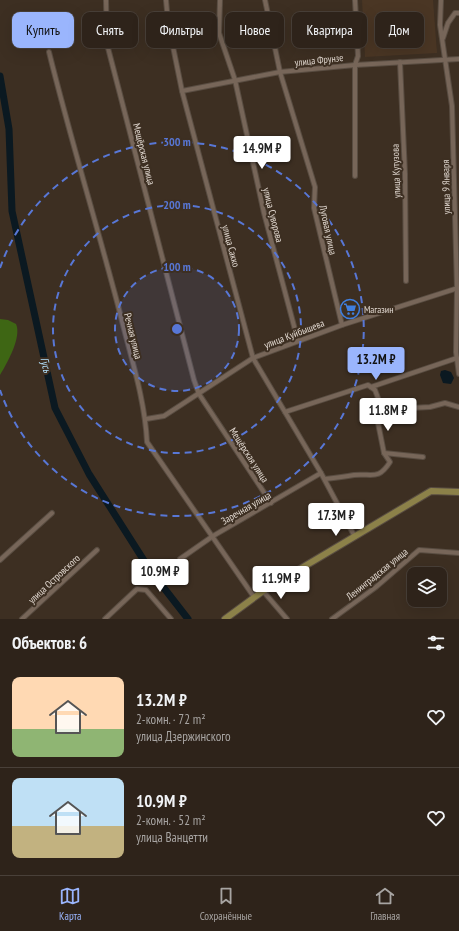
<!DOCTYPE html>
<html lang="ru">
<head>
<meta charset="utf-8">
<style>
	:root { --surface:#2e231a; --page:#3a2f27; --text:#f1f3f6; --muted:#a7a4a2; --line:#494039; --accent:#9ab5fd }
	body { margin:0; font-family:"PT Sans Narrow",sans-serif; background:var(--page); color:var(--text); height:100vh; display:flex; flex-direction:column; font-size:15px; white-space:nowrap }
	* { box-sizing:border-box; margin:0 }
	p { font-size:13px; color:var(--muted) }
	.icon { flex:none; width:22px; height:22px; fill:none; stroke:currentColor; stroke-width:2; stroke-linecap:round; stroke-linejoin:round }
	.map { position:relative; height:619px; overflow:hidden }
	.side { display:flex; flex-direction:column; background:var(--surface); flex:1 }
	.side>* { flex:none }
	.banner { position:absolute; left:12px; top:12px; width:435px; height:36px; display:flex; gap:8px }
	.buttons { position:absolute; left:407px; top:567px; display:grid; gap:8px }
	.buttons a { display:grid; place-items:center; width:40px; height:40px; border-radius:8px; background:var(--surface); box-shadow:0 4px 16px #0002,0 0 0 1px var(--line); font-size:20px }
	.price { position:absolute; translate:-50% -34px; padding:0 9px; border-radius:4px; background:#fff; color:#222; font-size:13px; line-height:26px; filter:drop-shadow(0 1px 2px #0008) }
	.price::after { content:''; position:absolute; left:50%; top:24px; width:12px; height:9px; margin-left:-6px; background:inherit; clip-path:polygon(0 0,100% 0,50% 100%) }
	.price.on { background:var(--accent); color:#111 }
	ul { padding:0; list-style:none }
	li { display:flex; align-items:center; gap:12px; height:100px; padding:0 12px }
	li+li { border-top:1px solid var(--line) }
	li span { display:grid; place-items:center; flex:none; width:112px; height:80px; border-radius:8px; color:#555 }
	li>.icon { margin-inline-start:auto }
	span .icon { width:48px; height:48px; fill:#fffc; stroke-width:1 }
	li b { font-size:17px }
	h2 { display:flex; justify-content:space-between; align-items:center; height:48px; padding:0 12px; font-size:17px }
	.pill { padding:0 14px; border-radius:8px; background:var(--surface); box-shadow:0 4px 16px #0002,0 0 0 1px var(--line); font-size:14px; line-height:36px }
	.pill.on { background:var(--accent); color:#111 }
	.menu { display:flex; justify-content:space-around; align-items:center; height:56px; border-top:1px solid var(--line); background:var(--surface); font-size:11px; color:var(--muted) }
	.menu a { display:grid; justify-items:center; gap:2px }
	.menu .on { color:var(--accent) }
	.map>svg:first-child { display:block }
</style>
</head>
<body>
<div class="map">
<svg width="459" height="619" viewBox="0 0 459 619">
	<rect width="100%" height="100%" fill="#3d2f22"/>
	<path fill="#4a3624" d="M 362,0 L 433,0 L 437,53 L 365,57 Z"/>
	<path fill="#3e6614" d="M 0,319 L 8,320 L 16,324 C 22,337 7,363 0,375 Z"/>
	<path fill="#0b1921" d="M 445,370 L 451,372 L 454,378 L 451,384 L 443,383 L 440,375 L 441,371 Z"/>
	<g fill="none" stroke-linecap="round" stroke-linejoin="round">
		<path stroke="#0b1921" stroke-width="7" d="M 0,76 L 9,129 L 12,211 L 55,408 L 89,474 L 150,570 L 188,619"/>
		<g stroke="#594d42" stroke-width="6">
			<g id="minor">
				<path d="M 106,0 L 107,44 L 194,380 L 199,394 L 271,503"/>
				<path d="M 166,0 L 168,22 L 182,91 L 253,358 L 321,473 L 355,537"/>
				<path d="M 220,0 L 219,33 L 235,80 L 264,213 L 298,341"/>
				<path d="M 265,0 L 280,72 L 315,187 L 314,208 L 342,325"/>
				<path d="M 355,0 L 358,56 L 355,65 L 355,176"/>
				<path d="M 441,0 L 440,25 L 452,106 L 457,289 L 456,352 L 459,374"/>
				<path d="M 443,38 L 448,23 L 455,13 L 459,13"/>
				<path d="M 49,52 C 71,141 98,228 121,317 C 131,358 145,400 147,442 L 254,597"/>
				<path d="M 400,62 L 405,174 L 406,281"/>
				<path d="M 182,91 L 280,72 L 355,65 L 459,59"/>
				<path d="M 371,387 L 457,358"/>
				<path d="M 285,412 L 368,385 L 375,390 L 381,406 L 392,409 L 430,407 L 445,403 L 459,407"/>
				<path d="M 146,419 L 164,416 L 253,358 L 342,325 L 458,288"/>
				<path d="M 384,453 L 423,457"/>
				<path d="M 325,479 C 335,478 344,477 354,475 C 372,473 378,481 390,462 L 384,453 L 375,408 L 381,406"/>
				<path d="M 180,559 L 213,536 L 321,473"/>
				<path d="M 0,560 L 52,513"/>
				<path d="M 263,591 L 287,619"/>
				<path d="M 22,619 L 97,550"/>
				<path d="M 105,619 L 137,589 L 146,590 L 171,619"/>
				<path d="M 332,619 L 376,587 L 419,550 L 459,553"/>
			</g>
		</g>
		<g stroke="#594d42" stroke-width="8">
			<path id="secondary" d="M 225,619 L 263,591 L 431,491 L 459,492"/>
		</g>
		<use href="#minor" stroke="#776659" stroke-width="4"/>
		<use href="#secondary" stroke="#8c8149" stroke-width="6"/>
	</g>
	<circle cx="177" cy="329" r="62" fill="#5877d6" fill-opacity=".12"/>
	<g fill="none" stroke="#5877d6" stroke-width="2" stroke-dasharray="7 5">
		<circle cx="177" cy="329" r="62"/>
		<circle cx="177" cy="329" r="124"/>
		<path d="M0 268A187 187 0 1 1 0 390"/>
	</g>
	<defs>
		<g id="supermarket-ring" transform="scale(1)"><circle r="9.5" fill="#3d2f22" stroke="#3f7fe0" stroke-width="1.5"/><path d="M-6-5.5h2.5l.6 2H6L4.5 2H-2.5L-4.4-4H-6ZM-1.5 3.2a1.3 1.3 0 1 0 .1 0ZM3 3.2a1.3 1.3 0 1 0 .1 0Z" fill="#3f7fe0"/></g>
	</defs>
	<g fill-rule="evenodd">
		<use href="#supermarket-ring" x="350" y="309"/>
	</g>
	<g text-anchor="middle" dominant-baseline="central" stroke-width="4" stroke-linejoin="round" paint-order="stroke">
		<g font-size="10" fill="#e1d8d0" stroke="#3d2f22">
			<text transform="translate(319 60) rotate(-6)">улица Фрунзе</text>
			<text transform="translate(144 154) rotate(76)">Мещёрская улица</text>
			<text transform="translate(396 171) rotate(-92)">улица Кутузова</text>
			<text transform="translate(446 187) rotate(-91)">улица 9 Января</text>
			<text transform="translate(273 215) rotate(76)">улица Суворова</text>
			<text transform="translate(328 230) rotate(78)">Луговая улица</text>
			<text transform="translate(231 246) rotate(75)">улица Сакко</text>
			<text transform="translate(294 334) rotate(-21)">улица Куйбышева</text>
			<text transform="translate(133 336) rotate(76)">Речная улица</text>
			<text transform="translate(249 455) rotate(57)">Мещёрская улица</text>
			<text transform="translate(246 508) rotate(-30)">Заречная улица</text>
			<text transform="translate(377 574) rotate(-39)">Ленинградская улица</text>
			<text transform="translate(54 579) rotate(-43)">улица Островского</text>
		</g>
		<g font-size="10" fill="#e1d8d0" stroke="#3d2f22" text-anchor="start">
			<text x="364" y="309">Магазин</text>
		</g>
		<g font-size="11" font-style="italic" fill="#b1e0fc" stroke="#3d2f22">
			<text transform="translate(46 365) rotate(77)">Гусь</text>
		</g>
	</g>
	<circle cx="177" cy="329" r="6" fill="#5877d6" stroke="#3d2f22" stroke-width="2"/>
	<g font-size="12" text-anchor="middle" font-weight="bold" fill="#5877d6" stroke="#3d2f22" stroke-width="4" stroke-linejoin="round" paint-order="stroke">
		<text x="177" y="146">300 m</text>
		<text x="177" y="209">200 m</text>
		<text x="177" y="271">100 m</text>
	</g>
</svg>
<div class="buttons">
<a><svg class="icon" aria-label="layers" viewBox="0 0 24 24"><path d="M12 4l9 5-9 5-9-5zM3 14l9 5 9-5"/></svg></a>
</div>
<b class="price" style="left:262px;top:170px">14.9M ₽</b>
<b class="price on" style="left:376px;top:381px">13.2M ₽</b>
<b class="price" style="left:388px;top:432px">11.8M ₽</b>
<b class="price" style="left:336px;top:537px">17.3M ₽</b>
<b class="price" style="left:160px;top:593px">10.9M ₽</b>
<b class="price" style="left:281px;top:600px">11.9M ₽</b>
<div class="banner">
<a class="pill on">Купить</a>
<a class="pill">Снять</a>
<a class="pill">Фильтры</a>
<a class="pill">Новое</a>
<a class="pill">Квартира</a>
<a class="pill">Дом</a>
</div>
</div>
<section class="side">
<h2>Объектов: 6<svg class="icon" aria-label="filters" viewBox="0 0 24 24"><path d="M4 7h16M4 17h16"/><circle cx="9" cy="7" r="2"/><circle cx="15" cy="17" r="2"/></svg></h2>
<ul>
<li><span style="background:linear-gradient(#ffd9b3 65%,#8fb573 0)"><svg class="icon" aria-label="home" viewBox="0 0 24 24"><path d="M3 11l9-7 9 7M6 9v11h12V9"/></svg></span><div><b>13.2M ₽</b><p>2-комн. · 72 m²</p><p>улица Дзержинского</p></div><svg class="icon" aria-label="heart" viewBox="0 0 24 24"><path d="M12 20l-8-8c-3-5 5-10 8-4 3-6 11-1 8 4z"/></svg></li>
<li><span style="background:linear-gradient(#bfe0f5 60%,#c2b280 0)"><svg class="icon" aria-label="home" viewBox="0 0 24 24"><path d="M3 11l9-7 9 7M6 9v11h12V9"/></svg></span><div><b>10.9M ₽</b><p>2-комн. · 52 m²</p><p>улица Ванцетти</p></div><svg class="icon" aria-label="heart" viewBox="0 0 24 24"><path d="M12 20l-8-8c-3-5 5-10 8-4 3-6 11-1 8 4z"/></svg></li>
</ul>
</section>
<nav class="menu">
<a class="on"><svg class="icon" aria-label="map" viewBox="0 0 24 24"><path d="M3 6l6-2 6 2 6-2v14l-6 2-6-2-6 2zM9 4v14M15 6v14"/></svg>Карта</a>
<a><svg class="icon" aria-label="saved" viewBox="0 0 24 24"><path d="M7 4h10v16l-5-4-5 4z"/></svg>Сохранённые</a>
<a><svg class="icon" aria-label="home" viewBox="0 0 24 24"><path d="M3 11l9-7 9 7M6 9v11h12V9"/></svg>Главная</a>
</nav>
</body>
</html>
